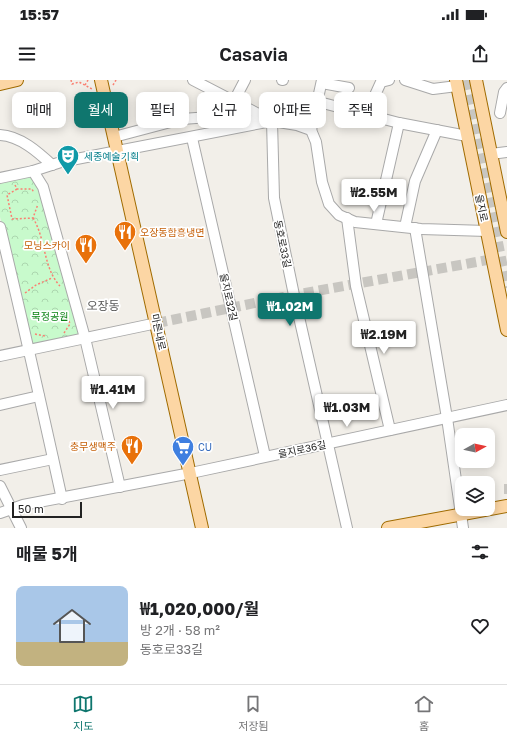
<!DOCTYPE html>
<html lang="ko">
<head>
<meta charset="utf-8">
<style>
	:root { --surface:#fff; --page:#f6f6f6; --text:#202124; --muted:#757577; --line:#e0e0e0; --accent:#0f766e }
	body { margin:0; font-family:"Golos Text","Noto Sans KR",sans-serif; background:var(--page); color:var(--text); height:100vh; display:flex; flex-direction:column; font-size:15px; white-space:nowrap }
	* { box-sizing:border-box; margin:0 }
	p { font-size:13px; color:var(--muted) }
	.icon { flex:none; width:22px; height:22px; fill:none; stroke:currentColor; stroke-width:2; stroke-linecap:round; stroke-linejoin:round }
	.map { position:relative; height:448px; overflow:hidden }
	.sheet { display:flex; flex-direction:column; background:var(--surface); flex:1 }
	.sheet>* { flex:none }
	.guide { position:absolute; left:12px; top:12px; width:483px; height:36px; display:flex; gap:8px }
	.needle { width:26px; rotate:82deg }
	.tools { position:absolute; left:455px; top:348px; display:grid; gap:8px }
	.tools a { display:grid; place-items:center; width:40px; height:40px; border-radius:8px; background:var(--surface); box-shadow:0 2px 10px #0003; font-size:20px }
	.scale { position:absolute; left:12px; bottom:10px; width:70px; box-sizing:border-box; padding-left:4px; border:2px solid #222; border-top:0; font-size:11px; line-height:14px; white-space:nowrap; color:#222; -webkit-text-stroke:3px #fff; paint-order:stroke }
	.price { position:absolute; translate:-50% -34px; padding:0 9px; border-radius:4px; background:#fff; color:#222; font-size:13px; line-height:26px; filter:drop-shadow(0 1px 2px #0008) }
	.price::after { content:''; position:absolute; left:50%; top:24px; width:12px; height:9px; margin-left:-6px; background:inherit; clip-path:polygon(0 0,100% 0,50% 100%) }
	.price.selected { background:var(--accent); color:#fff }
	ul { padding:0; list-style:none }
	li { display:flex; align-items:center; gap:12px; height:100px; padding:0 16px }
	li span { display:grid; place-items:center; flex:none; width:112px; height:80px; border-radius:8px; color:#555 }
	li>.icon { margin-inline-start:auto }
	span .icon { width:48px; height:48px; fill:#fffc; stroke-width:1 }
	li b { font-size:17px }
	h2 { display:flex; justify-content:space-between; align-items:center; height:48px; padding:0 16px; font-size:17px }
	.pill { padding:0 14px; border-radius:8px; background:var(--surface); box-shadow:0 2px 10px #0003; font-size:14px; line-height:36px }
	.pill.selected { background:var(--accent); color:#fff }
	.status { display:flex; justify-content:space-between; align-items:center; height:28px; padding:0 20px; background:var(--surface); direction:ltr }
	.status svg { height:11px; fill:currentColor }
	header { display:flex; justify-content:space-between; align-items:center; height:52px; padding:0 16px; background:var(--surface); font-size:18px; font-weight:600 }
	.tabs { display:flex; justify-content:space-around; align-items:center; height:56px; border-top:1px solid var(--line); background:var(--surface); font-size:11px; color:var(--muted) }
	.tabs a { display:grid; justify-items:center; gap:2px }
	.tabs .selected { color:var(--accent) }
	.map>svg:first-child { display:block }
</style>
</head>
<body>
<div class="status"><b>15:57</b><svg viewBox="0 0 49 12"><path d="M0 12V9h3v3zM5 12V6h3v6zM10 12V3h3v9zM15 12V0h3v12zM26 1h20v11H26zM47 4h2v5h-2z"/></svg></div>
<header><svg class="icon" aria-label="menu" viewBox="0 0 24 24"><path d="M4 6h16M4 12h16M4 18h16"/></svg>Casavia<svg class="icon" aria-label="share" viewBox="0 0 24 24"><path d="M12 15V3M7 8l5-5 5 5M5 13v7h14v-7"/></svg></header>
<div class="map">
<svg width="507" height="448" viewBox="0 0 507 448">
	<defs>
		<pattern id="park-crowns" width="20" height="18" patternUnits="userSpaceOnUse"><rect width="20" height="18" fill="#c8facc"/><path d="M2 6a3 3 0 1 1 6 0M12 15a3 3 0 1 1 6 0" fill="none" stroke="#acd6af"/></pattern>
	</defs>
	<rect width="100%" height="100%" fill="#f2efe9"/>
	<path fill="url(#park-crowns)" d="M 30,94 L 40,107 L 81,257 L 32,267 L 0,137 L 0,101 Z"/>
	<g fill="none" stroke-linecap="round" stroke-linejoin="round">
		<g stroke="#c8c6c1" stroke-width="10" stroke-dasharray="10 5" stroke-linecap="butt">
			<path d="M 466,0 L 507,208"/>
			<path d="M 157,243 L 294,215 L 493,179"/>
			<path d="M 504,409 L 507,409"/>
		</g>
		<g stroke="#a9a9a9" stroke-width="12">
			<g id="minor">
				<path d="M 193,0 L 270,40"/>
				<path d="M 282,0 L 283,0"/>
				<path d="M 405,0 L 433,9 L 457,6"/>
				<path d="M 322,3 L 349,8"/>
				<path d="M 234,21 L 245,0"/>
				<path d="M 319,22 L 399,43 L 467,56"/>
				<path d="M 500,33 L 504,12 L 507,8"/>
				<path d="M 366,35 L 381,2 L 389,0"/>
				<path d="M 272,41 L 274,118 L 294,215 L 347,448"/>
				<path d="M 311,50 L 322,0"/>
				<path d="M 0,55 C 20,56 38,72 52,85"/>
				<path d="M 114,57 L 182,39 L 210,37 L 258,41"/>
				<path d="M 192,58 L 265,376"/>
				<path d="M 491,74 L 507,72"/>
				<path d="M 33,91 L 43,107 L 85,258 L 120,407"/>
				<path d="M 0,98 L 33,91 L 61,82 L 272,41 L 297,45 L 311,50 L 316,62 L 322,102 L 329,124 L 339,135 L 355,142 L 421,149 L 487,151"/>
				<path d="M 347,138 L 356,206 L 390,350"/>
				<path d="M 376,144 L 399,43"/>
				<path d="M 0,147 C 22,238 42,328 62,419"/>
				<path d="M 405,147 L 415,101 L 437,50"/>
				<path d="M 415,148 L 447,338 L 463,448"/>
				<path d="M 0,276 L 157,243"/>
				<path d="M 0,325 L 39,316"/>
				<path d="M 0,390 L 53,379"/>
				<path d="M 0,406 L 21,448"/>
				<path d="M 0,433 L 23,425 L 191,393 L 507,325"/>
			</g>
		</g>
		<g stroke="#a06b00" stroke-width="14">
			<g id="major">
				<path d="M 101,0 L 202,448"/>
				<path d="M 456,0 L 507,250"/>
				<path d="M 476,0 L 507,152"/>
				<path d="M 0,4 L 17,0"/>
				<path d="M 388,448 L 507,426"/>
			</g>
		</g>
		<g stroke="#fa8072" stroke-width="1.5" stroke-dasharray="2 2" stroke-linecap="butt">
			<path d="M 71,0 L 72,4 L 79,2 L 92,9"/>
			<path d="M 85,5 L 88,0"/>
			<path d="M 113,5 L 116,0"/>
			<path d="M 15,105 L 17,109 L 32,109 L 34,113"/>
			<path d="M 17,109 L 7,115 L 12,139 L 33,138 L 38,124"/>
			<path d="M 33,138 C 46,159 43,188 60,206"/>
			<path d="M 25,213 L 36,205 L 52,198"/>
			<path d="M 64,253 L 70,244 L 67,234"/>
			<path d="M 35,254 L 45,256"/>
		</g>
		<use href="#minor" stroke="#fff" stroke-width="10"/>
		<use href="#major" stroke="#fcd6a4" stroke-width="12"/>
	</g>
	<defs>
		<g id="theatre-pin" transform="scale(1.15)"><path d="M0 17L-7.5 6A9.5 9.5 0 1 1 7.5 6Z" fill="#0f9aa8" stroke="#fff"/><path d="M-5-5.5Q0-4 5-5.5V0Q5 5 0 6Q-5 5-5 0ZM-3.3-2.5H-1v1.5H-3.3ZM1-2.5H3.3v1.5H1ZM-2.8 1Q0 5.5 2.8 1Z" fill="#fff"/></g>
		<g id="restaurant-pin" transform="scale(1.15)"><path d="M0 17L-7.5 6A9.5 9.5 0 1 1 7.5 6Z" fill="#e8710a" stroke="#fff"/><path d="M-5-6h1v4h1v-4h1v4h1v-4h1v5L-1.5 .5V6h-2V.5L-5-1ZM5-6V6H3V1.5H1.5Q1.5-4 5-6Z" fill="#fff"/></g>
		<g id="supermarket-pin" transform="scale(1.15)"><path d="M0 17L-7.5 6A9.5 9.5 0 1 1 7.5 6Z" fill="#3f7fe0" stroke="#fff"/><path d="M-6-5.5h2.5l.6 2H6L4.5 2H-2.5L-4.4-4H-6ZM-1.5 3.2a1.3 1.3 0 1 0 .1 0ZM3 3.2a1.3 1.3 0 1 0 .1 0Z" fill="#fff"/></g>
	</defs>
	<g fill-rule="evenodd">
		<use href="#theatre-pin" x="68" y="76"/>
		<use href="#restaurant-pin" x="125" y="152"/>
		<use href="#restaurant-pin" x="86" y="165"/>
		<use href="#restaurant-pin" x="132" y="366"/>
		<use href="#supermarket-pin" x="183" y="367"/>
	</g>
	<g text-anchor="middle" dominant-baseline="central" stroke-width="3.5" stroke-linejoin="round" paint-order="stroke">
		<g font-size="10" fill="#0d838f" stroke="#fff" text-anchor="start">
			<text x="84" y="76">세종예술기획</text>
		</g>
		<g font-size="10" fill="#222" stroke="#fff">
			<text transform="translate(482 128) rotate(78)">을지로</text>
			<text transform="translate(283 164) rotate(78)">동호로33길</text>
			<text transform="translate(229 217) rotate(77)">을지로32길</text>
			<text transform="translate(159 252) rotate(78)">마른내로</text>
			<text transform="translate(302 369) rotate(-12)">을지로36길</text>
		</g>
		<g font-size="10" fill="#c56008" stroke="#fff" text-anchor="end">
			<text x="140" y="152" text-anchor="start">오장동함흥냉면</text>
			<text x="70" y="165">모닝스카이</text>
			<text x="116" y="366">충무생맥주</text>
		</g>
		<g font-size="10" fill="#0c8416" stroke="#fff">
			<text x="50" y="236">묵정공원</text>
		</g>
		<g font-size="10" fill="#366cbe" stroke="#fff" text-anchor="start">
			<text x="198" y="367">CU</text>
		</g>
		<g font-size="12" fill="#555" stroke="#fff">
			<text x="103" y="225">오장동</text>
		</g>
	</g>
</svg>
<div class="tools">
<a><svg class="needle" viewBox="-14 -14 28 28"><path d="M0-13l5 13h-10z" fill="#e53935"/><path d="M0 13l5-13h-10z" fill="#757577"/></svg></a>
<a><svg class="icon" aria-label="layers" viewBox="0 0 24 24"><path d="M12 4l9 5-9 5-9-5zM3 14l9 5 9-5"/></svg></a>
</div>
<div class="scale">50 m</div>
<b class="price" style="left:374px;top:133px">₩2.55M</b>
<b class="price selected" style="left:290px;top:247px">₩1.02M</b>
<b class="price" style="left:384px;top:275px">₩2.19M</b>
<b class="price" style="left:113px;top:330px">₩1.41M</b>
<b class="price" style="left:347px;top:348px">₩1.03M</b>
<div class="guide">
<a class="pill">매매</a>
<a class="pill selected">월세</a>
<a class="pill">필터</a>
<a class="pill">신규</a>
<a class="pill">아파트</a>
<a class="pill">주택</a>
</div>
</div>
<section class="sheet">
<h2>매물 5개<svg class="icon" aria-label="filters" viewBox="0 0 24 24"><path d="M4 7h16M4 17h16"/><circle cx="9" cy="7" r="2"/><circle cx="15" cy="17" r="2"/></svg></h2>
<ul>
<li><span style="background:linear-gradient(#a9c7e8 70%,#c2b280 0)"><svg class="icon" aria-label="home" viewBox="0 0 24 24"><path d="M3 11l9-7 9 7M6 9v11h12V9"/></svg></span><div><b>₩1,020,000/월</b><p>방 2개 · 58 m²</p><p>동호로33길</p></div><svg class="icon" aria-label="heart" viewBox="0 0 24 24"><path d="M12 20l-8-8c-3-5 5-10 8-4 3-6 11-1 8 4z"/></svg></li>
</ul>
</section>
<nav class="tabs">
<a class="selected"><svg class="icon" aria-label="map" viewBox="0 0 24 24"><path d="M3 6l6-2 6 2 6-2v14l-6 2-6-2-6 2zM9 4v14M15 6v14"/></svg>지도</a>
<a><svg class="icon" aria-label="saved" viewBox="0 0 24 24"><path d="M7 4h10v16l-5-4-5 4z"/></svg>저장됨</a>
<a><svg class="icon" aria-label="home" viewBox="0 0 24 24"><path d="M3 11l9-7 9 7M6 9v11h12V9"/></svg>홈</a>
</nav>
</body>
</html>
